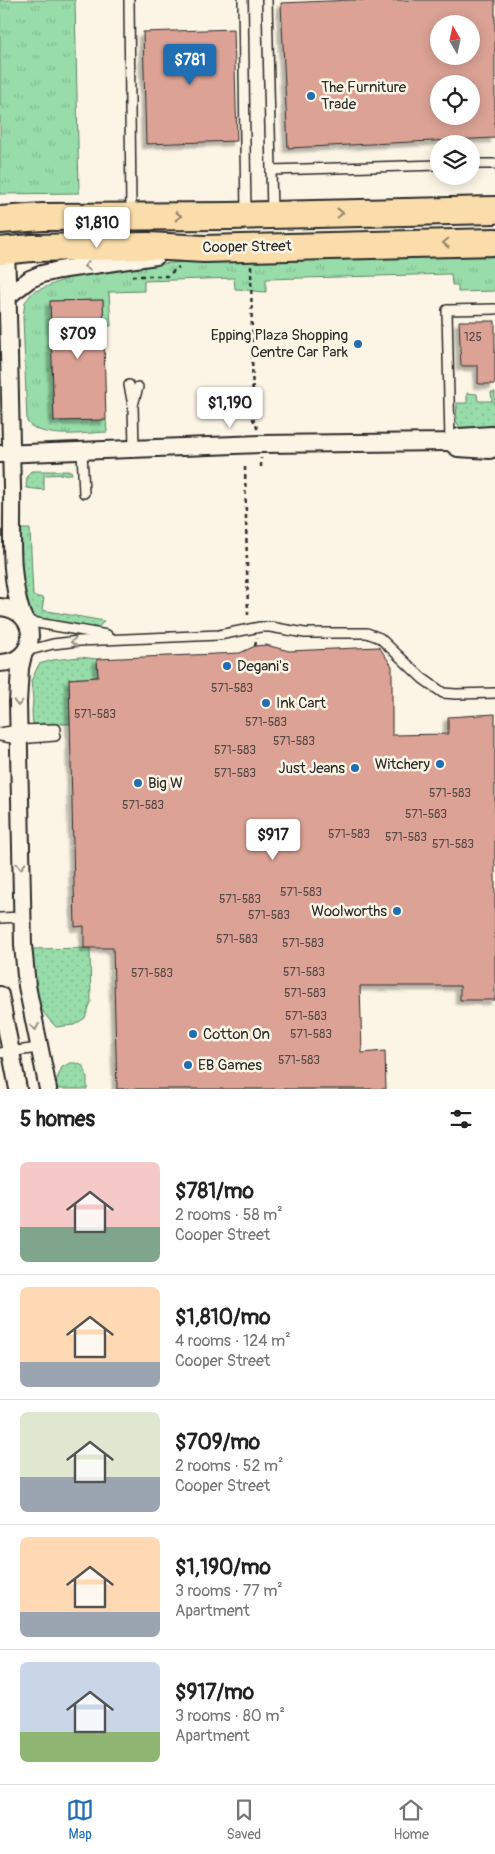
<!DOCTYPE html>
<html lang="en">
<head>
<meta charset="utf-8">
<style>
	:root { --surface:#fff; --page:#f2f2f2; --text:#222; --muted:#767676; --line:#e0e0e0; --accent:#1f6fb2 }
	body { margin:0; font-family:Pangolin,sans-serif; background:var(--page); color:var(--text); height:100vh; display:flex; flex-direction:column; font-size:19px; white-space:nowrap }
	* { box-sizing:border-box; margin:0 }
	p { font-size:16px; color:var(--muted) }
	.icon { flex:none; width:28px; height:28px; fill:none; stroke:currentColor; stroke-width:2; stroke-linecap:round; stroke-linejoin:round }
	.map { position:relative; height:1089px; overflow:hidden }
	.panel { display:flex; flex-direction:column; background:var(--surface); flex:1 }
	.panel>* { flex:none }
	.needle { width:32px; rotate:351deg }
	.buttons { position:absolute; left:430px; top:15px; display:grid; gap:10px }
	.buttons a { display:grid; place-items:center; width:50px; height:50px; border-radius:50%; background:var(--surface); box-shadow:0 2px 12px #0003; font-size:25px }
	.price { position:absolute; translate:-50% -42px; padding:0 11px; border-radius:5px; background:#fff; color:#222; font-size:16px; line-height:32px; filter:drop-shadow(0 1px 2px #0008) }
	.price::after { content:''; position:absolute; left:50%; top:30px; width:15px; height:11px; margin-left:-8px; background:inherit; clip-path:polygon(0 0,100% 0,50% 100%) }
	.price.selected { background:var(--accent); color:#fff }
	ul { padding:0; list-style:none }
	li { display:flex; align-items:center; gap:15px; height:125px; padding:0 20px }
	li+li { border-top:1px solid var(--line) }
	li span { display:grid; place-items:center; flex:none; width:140px; height:100px; border-radius:8px; color:#555 }
	li>.icon { margin-inline-start:auto }
	span .icon { width:60px; height:60px; fill:#fffc; stroke-width:1 }
	li b { font-size:21px }
	h2 { display:flex; justify-content:space-between; align-items:center; height:60px; padding:0 20px; font-size:21px }
	.menu { display:flex; justify-content:space-around; align-items:center; height:70px; border-top:1px solid var(--line); background:var(--surface); font-size:14px; color:var(--muted) }
	.menu a { display:grid; justify-items:center; gap:2px }
	.menu .selected { color:var(--accent) }
	.map>svg:first-child { display:block }
</style>
</head>
<body>
<div class="map">
<svg width="495" height="1089" viewBox="0 0 495 1089">
	<defs>
		<pattern id="grass-tufts" width="24" height="20" patternUnits="userSpaceOnUse" patternTransform="scale(1.25)"><rect width="24" height="20" fill="#97dca9"/><path d="M3 7l-1-3M5 7V3M7 7l1-3M15 17l-1-3M17 17v-4M19 17l1-3" fill="none" stroke="#82bd92"/></pattern>
		<pattern id="park-dots" width="8" height="8" patternUnits="userSpaceOnUse" patternTransform="scale(1.25)"><rect width="8" height="8" fill="#97dca9"/><path d="M2 2h.1M6 6h.1" fill="none" stroke="#82bd92" stroke-width="1.8" stroke-linecap="round"/></pattern>
		<filter id="shadow"><feDropShadow dx="-4.5" dy="4.5" stdDeviation="1" flood-color="#0004"/></filter>
	</defs>
	<rect width="100%" height="100%" fill="#fcf5e5"/>
	<filter id="ink" filterUnits="userSpaceOnUse"><feTurbulence type="fractalNoise" baseFrequency=".02" numOctaves="2"/><feDisplacementMap in="SourceGraphic" scale="10" xChannelSelector="R" yChannelSelector="G"/><feConvolveMatrix kernelMatrix="1 2 1 2 8 2 1 2 1" color-interpolation-filters="sRGB"/></filter>
	<g filter="url(#ink)">
		<g fill="url(#grass-tufts)" stroke="#61846a">
			<path d="M 0,0 L 75,0 L 79,193 L 0,194 Z"/>
			<path d="M 495,254 L 495,291 L 458,292 L 458,285 L 452,285 L 451,274 L 266,279 L 266,292 C 255,292 246,289 235,289 L 234,278 L 144,281 L 144,291 L 109,292 L 111,326 L 104,326 L 103,300 L 51,301 L 54,421 L 106,420 L 107,432 C 85,433 42,440 27,422 L 23,317 L 25,302 L 33,292 L 71,277 L 70,273 L 192,261 Z"/>
		</g>
		<g fill="url(#park-dots)" stroke="#61846a">
			<path d="M 491,392 L 495,392 L 495,426 L 481,430 L 461,430 L 456,421 L 457,403 L 467,403 L 467,393 L 477,394 L 478,401 L 492,401 Z"/>
			<path d="M 31,471 L 71,471 L 72,474 L 44,475 L 44,490 L 26,488 L 27,476 Z"/>
			<path d="M 20,529 L 30,529 L 33,596 L 44,598 L 42,610 L 104,621 L 99,627 C 85,626 51,629 40,622 C 17,604 21,555 20,529 Z"/>
			<path d="M 80,657 L 97,659 L 98,677 L 69,679 L 70,724 L 33,724 L 32,712 L 33,699 L 31,681 L 39,664 L 53,660 Z"/>
			<path d="M 90,948 L 91,1002 L 85,1018 L 74,1025 L 56,1027 C 30,1002 34,982 32,949 Z"/>
			<path d="M 70,1063 L 77,1063 L 83,1066 L 87,1077 L 87,1089 L 57,1089 L 56,1081 L 62,1067 Z"/>
		</g>
		<g fill="#dba295" stroke="#2b2b2b" fill-rule="evenodd" filter="url(#shadow)">
			<path d="M 352,0 L 495,0 L 495,138 L 288,148 L 281,3 ZM 439,24 L 471,24 L 471,56 L 439,56 ZM 439,84 L 471,84 L 471,116 L 439,116 Z"/>
			<path d="M 234,29 L 237,141 L 146,144 L 143,32 Z"/>
			<path d="M 103,300 L 106,420 L 54,421 L 50,301 Z"/>
			<path d="M 459,321 L 495,321 L 495,384 L 478,384 L 478,366 L 461,366 Z"/>
			<path d="M 266,645 L 289,651 L 379,647 L 392,666 L 392,735 L 448,734 L 448,717 L 495,714 L 495,1000 L 460,1000 L 460,986 L 360,986 L 362,1053 L 385,1051 L 386,1089 L 117,1089 L 113,948 L 84,948 L 84,926 L 75,927 L 69,679 L 98,677 L 97,659 L 240,653 L 255,646 Z"/>
		</g>
		<g fill="none" stroke-linecap="round" stroke-linejoin="round">
			<g stroke="#2b2b2b" stroke-width="12">
				<g id="lane">
					<path d="M 129,0 L 131,213"/>
					<path d="M 243,0 L 246,214"/>
					<path d="M 267,0 L 272,212"/>
					<path d="M 471,164 L 495,164"/>
					<path d="M 271,170 L 439,165"/>
					<path d="M 129,385 L 133,405 L 134,448"/>
					<path d="M 133,405 L 138,387"/>
					<path d="M 450,442 L 447,310 L 495,309"/>
					<path d="M 82,452 L 84,493"/>
					<path d="M 26,621 L 107,635"/>
					<path d="M 26,651 L 53,644 L 79,641 L 219,635 L 260,627 L 270,627 L 305,633 L 367,633 L 380,638 L 422,678 L 443,693 L 456,694 L 495,693"/>
					<path d="M 0,733 L 18,730 L 56,729"/>
					<path d="M 0,736 L 18,739 L 55,736"/>
					<path d="M 0,918 L 22,917"/>
					<path d="M 0,1053 L 39,1048"/>
				</g>
			</g>
			<g stroke="#2b2b2b" stroke-width="20">
				<g id="street">
					<path d="M 6,251 C 9,329 10,408 12,487 C 13,532 8,572 22,615"/>
					<path d="M 8,296 L 30,279 L 42,274 L 59,270 L 156,256"/>
					<path d="M 450,442 L 458,448 L 490,450 L 495,447"/>
					<path d="M 0,454 L 261,444 L 450,442 L 459,437 L 492,435 L 495,436"/>
					<path d="M 0,607 C 41,610 39,663 0,663"/>
					<path d="M 23,655 L 20,668 L 18,702 L 23,945 L 27,986 L 48,1089"/>
					<path d="M 0,995 L 18,1089"/>
				</g>
			</g>
			<g stroke="#2b2b2b" stroke-width="30">
				<g id="primary">
					<path d="M 0,220 L 43,217 L 230,216 L 495,210"/>
					<path d="M 0,251 L 32,248 L 149,246 L 204,249 L 495,242"/>
				</g>
			</g>
			<g stroke="#2b2b2b" stroke-width="2.5" stroke-dasharray="4 4" stroke-linecap="butt">
				<path d="M 251,266 L 253,419 L 258,430"/>
				<path d="M 132,276 L 167,276 L 179,267"/>
				<path d="M 245,467 L 248,616 L 250,616"/>
				<path d="M 261,467 L 261,458"/>
				<path d="M 255,646 L 257,638"/>
			</g>
			<use href="#lane" stroke="#fcf5e5" stroke-width="9"/>
			<use href="#street" stroke="#fcf5e5" stroke-width="16"/>
			<use href="#primary" stroke="#faddab" stroke-width="26"/>
		</g>
		<defs><path id="oneway-chevron" d="M-2-3.5L2.5 0L-2 3.5" fill="none" stroke-width="1.6" stroke-linecap="round" stroke-linejoin="round" transform="scale(1.25)"/></defs>
		<g stroke="#92846b">
			<use href="#oneway-chevron" transform="translate(340 213) rotate(-1)"/>
			<use href="#oneway-chevron" transform="translate(178 216)"/>
			<use href="#oneway-chevron" transform="translate(446 243) rotate(179)"/>
		</g>
		<g stroke="#949088">
			<use href="#oneway-chevron" transform="translate(87 266) rotate(173)"/>
			<use href="#oneway-chevron" transform="translate(74 642) rotate(173)"/>
			<use href="#oneway-chevron" transform="translate(18 703) rotate(91)"/>
			<use href="#oneway-chevron" transform="translate(21 866) rotate(89)"/>
			<use href="#oneway-chevron" transform="translate(35 1027) rotate(79)"/>
		</g>
	</g>
	<g fill="#1f6fb2" stroke="#fcf5e5" stroke-width="2">
		<circle cx="311" cy="96" r="5"/>
		<circle cx="358" cy="344" r="5"/>
		<circle cx="227" cy="666" r="5"/>
		<circle cx="266" cy="703" r="5"/>
		<circle cx="440" cy="764" r="5"/>
		<circle cx="355" cy="768" r="5"/>
		<circle cx="138" cy="783" r="5"/>
		<circle cx="397" cy="911" r="5"/>
		<circle cx="193" cy="1034" r="5"/>
		<circle cx="188" cy="1065" r="5"/>
	</g>
	<g text-anchor="middle" dominant-baseline="central" stroke-width="5" stroke-linejoin="round" paint-order="stroke">
		<g font-size="12" fill="#574946">
			<text x="473" y="337">125</text>
			<text x="232" y="688">571-583</text>
			<text x="95" y="714">571-583</text>
			<text x="266" y="722">571-583</text>
			<text x="294" y="741">571-583</text>
			<text x="235" y="750">571-583</text>
			<text x="235" y="773">571-583</text>
			<text x="450" y="793">571-583</text>
			<text x="143" y="805">571-583</text>
			<text x="426" y="814">571-583</text>
			<text x="349" y="834">571-583</text>
			<text x="406" y="837">571-583</text>
			<text x="453" y="844">571-583</text>
			<text x="301" y="892">571-583</text>
			<text x="240" y="899">571-583</text>
			<text x="269" y="915">571-583</text>
			<text x="237" y="939">571-583</text>
			<text x="303" y="943">571-583</text>
			<text x="304" y="972">571-583</text>
			<text x="152" y="973">571-583</text>
			<text x="305" y="993">571-583</text>
			<text x="306" y="1016">571-583</text>
			<text x="311" y="1034">571-583</text>
			<text x="299" y="1060">571-583</text>
		</g>
		<g font-size="15" fill="#2b2b2b" stroke="#fcf5e5" text-anchor="start">
			<text x="321" y="87">The Furniture<tspan x="321" dy="17">Trade</tspan></text>
			<text x="348" y="335" text-anchor="end">Epping Plaza Shopping<tspan x="348" dy="17">Centre Car Park</tspan></text>
			<text x="237" y="666">Degani's</text>
			<text x="276" y="703">Ink Cart</text>
			<text x="430" y="764" text-anchor="end">Witchery</text>
			<text x="345" y="768" text-anchor="end">Just Jeans</text>
			<text x="148" y="783">Big W</text>
			<text x="387" y="911" text-anchor="end">Woolworths</text>
			<text x="203" y="1034">Cotton On</text>
			<text x="198" y="1065">EB Games</text>
		</g>
		<g font-size="15" fill="#2b2b2b" stroke="#fcf5e5">
			<text transform="translate(247 247) rotate(-1)">Cooper Street</text>
		</g>
	</g>
</svg>
<div class="buttons">
<a><svg class="needle" viewBox="-14 -14 28 28"><path d="M0-13l5 13h-10z" fill="#e53935"/><path d="M0 13l5-13h-10z" fill="#767676"/></svg></a>
<a><svg class="icon" aria-label="locate" viewBox="0 0 24 24"><circle cx="12" cy="12" r="6"/><path d="M12 2v4M12 18v4M2 12h4M18 12h4"/></svg></a>
<a><svg class="icon" aria-label="layers" viewBox="0 0 24 24"><path d="M12 4l9 5-9 5-9-5zM3 14l9 5 9-5"/></svg></a>
</div>
<b class="price selected" style="left:190px;top:86px">$781</b>
<b class="price" style="left:97px;top:249px">$1,810</b>
<b class="price" style="left:78px;top:360px">$709</b>
<b class="price" style="left:230px;top:429px">$1,190</b>
<b class="price" style="left:273px;top:861px">$917</b>
</div>
<section class="panel">
<h2>5 homes<svg class="icon" aria-label="filters" viewBox="0 0 24 24"><path d="M4 7h16M4 17h16"/><circle cx="9" cy="7" r="2"/><circle cx="15" cy="17" r="2"/></svg></h2>
<ul>
<li><span style="background:linear-gradient(#f6c9c9 65%,#7fa58c 0)"><svg class="icon" aria-label="home" viewBox="0 0 24 24"><path d="M3 11l9-7 9 7M6 9v11h12V9"/></svg></span><div><b>$781/mo</b><p>2 rooms · 58 m²</p><p>Cooper Street</p></div></li>
<li><span style="background:linear-gradient(#ffd9b3 75%,#9aa5b1 0)"><svg class="icon" aria-label="home" viewBox="0 0 24 24"><path d="M3 11l9-7 9 7M6 9v11h12V9"/></svg></span><div><b>$1,810/mo</b><p>4 rooms · 124 m²</p><p>Cooper Street</p></div></li>
<li><span style="background:linear-gradient(#dfe7d0 65%,#9aa5b1 0)"><svg class="icon" aria-label="home" viewBox="0 0 24 24"><path d="M3 11l9-7 9 7M6 9v11h12V9"/></svg></span><div><b>$709/mo</b><p>2 rooms · 52 m²</p><p>Cooper Street</p></div></li>
<li><span style="background:linear-gradient(#ffd9b3 75%,#9aa5b1 0)"><svg class="icon" aria-label="home" viewBox="0 0 24 24"><path d="M3 11l9-7 9 7M6 9v11h12V9"/></svg></span><div><b>$1,190/mo</b><p>3 rooms · 77 m²</p><p>Apartment</p></div></li>
<li><span style="background:linear-gradient(#c9d6e8 70%,#8fb573 0)"><svg class="icon" aria-label="home" viewBox="0 0 24 24"><path d="M3 11l9-7 9 7M6 9v11h12V9"/></svg></span><div><b>$917/mo</b><p>3 rooms · 80 m²</p><p>Apartment</p></div></li>
</ul>
</section>
<nav class="menu">
<a class="selected"><svg class="icon" aria-label="map" viewBox="0 0 24 24"><path d="M3 6l6-2 6 2 6-2v14l-6 2-6-2-6 2zM9 4v14M15 6v14"/></svg>Map</a>
<a><svg class="icon" aria-label="saved" viewBox="0 0 24 24"><path d="M7 4h10v16l-5-4-5 4z"/></svg>Saved</a>
<a><svg class="icon" aria-label="home" viewBox="0 0 24 24"><path d="M3 11l9-7 9 7M6 9v11h12V9"/></svg>Home</a>
</nav>
</body>
</html>
